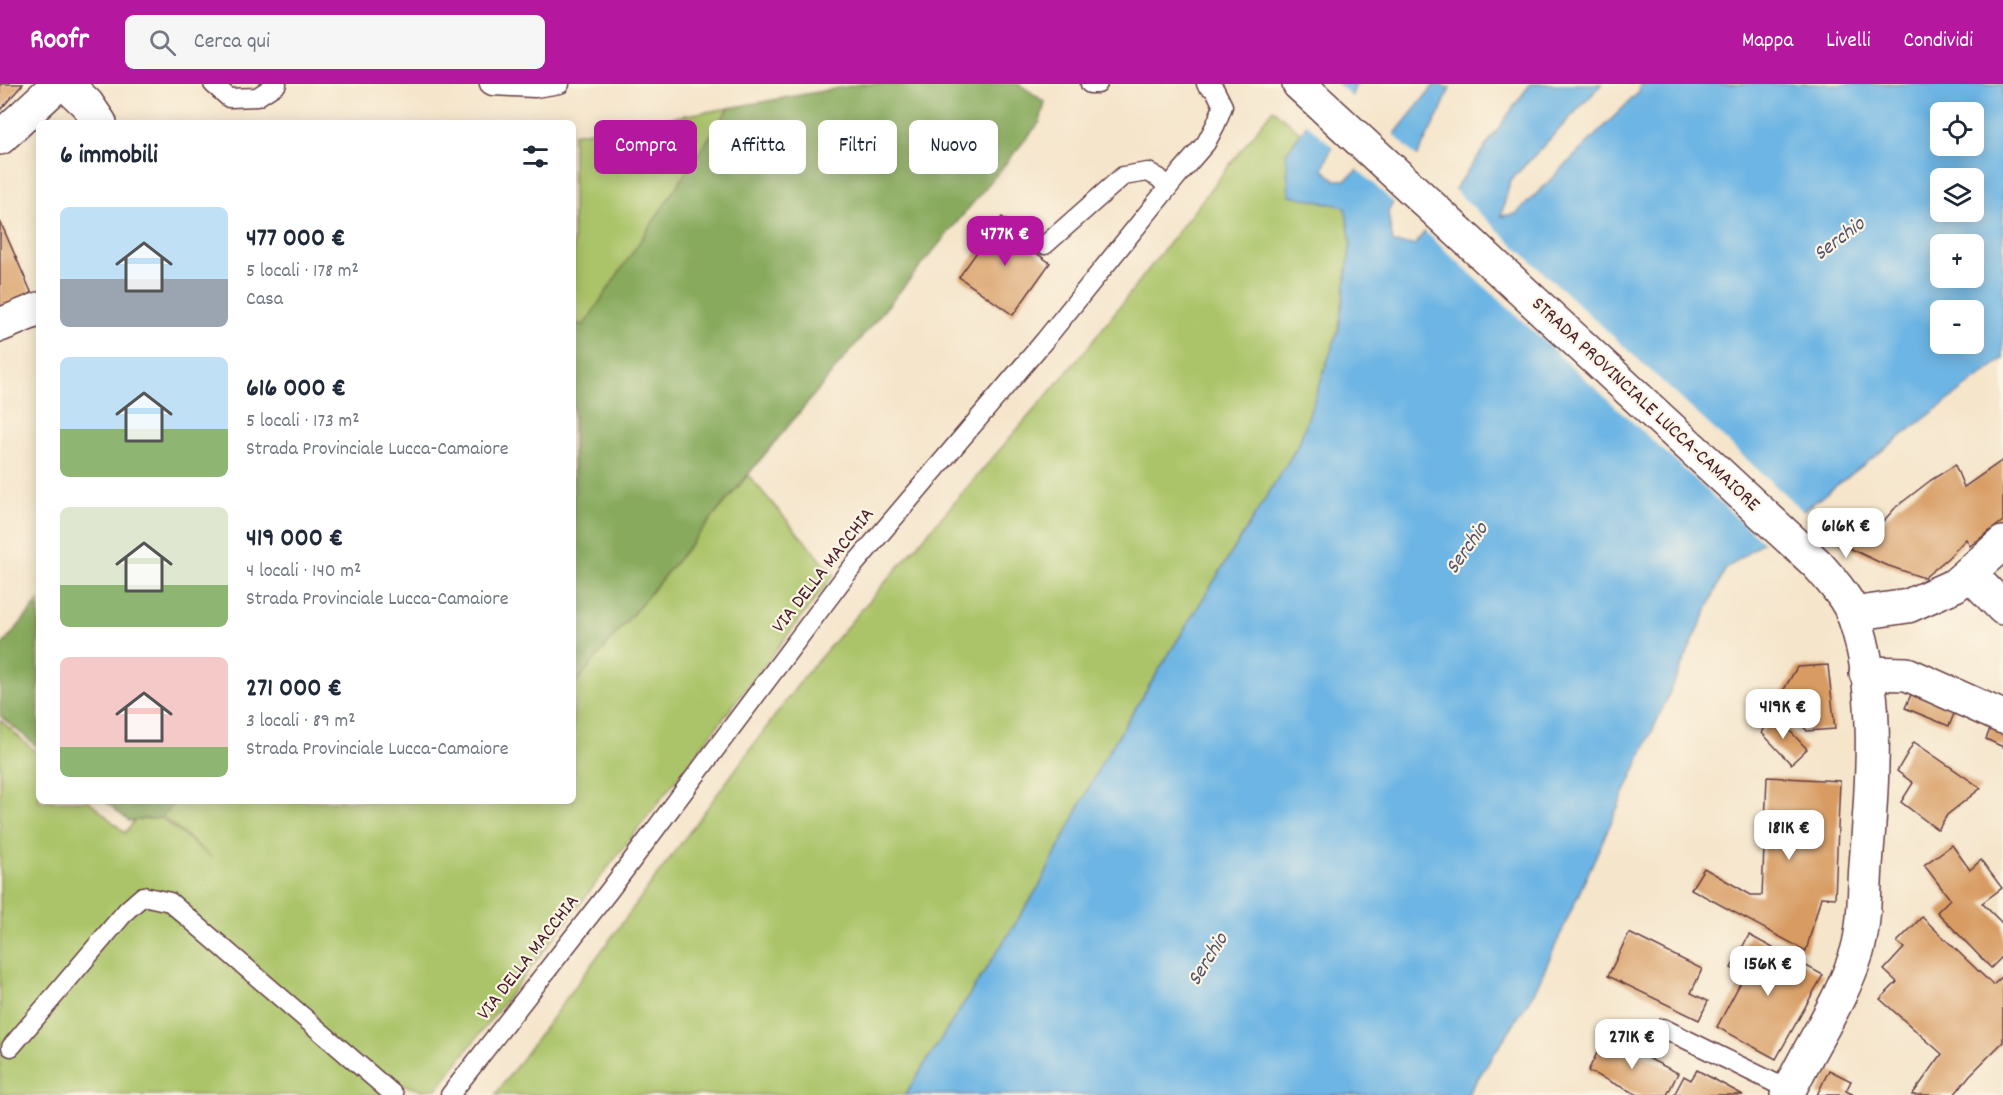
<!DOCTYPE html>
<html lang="it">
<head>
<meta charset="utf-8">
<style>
	:root { --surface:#fff; --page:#f6f6f7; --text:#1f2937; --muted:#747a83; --accent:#b5179e }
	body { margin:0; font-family:Dekko,sans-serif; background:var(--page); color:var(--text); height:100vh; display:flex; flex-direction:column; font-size:22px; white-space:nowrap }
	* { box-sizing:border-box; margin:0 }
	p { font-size:20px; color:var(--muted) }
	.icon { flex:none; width:33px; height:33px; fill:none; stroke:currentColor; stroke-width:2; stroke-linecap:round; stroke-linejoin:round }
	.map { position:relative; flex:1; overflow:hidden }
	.side { position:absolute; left:36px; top:36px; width:540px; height:684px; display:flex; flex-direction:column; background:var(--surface); border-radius:9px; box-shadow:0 3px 15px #0003 }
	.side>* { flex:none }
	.top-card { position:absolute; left:594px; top:36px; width:570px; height:54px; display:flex; gap:12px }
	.buttons { position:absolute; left:1930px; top:18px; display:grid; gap:12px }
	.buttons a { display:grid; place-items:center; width:54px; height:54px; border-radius:9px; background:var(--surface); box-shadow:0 3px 15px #0003; font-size:30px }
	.price { position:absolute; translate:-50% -51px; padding:0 14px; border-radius:12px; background:#fff; color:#222; font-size:20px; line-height:39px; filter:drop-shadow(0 2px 3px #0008) }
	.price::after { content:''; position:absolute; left:50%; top:36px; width:18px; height:14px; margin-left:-9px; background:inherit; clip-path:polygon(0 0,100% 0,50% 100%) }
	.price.on { background:var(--accent); color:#fff }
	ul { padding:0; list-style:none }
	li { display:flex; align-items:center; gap:18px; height:150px; padding:0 24px }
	li span { display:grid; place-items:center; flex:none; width:168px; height:120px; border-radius:9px; color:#555 }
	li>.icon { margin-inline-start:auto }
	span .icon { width:72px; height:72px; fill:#fffc; stroke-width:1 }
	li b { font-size:26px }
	h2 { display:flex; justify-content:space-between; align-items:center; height:72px; padding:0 24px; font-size:26px }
	.tag { padding:0 21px; border-radius:9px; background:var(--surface); box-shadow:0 3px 15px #0003; font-size:21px; line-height:54px }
	.tag.on { background:var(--accent); color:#fff }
	header { display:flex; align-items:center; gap:36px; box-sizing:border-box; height:84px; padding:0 30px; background:var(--accent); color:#fff }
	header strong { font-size:28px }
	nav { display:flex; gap:33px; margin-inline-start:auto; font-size:21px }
	.search { width:420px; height:54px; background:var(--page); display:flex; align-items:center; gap:15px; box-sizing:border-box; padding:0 21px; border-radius:9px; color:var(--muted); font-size:22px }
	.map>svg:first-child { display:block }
</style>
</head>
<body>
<header>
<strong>Roofr</strong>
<div class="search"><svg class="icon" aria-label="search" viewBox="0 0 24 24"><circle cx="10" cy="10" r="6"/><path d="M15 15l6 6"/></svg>Cerca qui</div>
<nav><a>Mappa</a><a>Livelli</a><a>Condividi</a></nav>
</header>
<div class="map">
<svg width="2003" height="1011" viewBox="0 0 2003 1011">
	<rect width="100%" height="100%" fill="#fcf5e5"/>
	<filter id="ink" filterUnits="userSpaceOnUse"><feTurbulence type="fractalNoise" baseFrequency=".0167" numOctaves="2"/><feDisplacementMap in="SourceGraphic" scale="12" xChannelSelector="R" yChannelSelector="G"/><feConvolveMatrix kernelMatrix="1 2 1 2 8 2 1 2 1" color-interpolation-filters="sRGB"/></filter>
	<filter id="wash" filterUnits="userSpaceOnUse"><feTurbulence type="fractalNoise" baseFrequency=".008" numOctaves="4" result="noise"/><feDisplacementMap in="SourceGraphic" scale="24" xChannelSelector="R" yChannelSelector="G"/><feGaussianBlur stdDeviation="1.35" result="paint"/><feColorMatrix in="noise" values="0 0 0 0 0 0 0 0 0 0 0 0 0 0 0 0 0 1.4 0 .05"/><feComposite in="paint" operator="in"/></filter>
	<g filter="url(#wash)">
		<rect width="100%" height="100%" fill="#f5e5cb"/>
		<g fill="#abc469" stroke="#7a724a" stroke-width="1.5">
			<path d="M 729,24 L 584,242 L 573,239 L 573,50 Z"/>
			<path d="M 1273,25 L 1301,49 L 1286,69 L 1345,123 L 1351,159 L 1339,244 L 1299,360 L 1102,678 L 1040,801 L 905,1011 L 495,1011 L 806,590 L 1085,267 Z"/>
			<path d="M 748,391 L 834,491 L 437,1005 L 421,1006 L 403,1001 L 396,1011 L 0,1011 L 0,636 L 39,671 L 39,717 L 89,717 L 125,749 L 135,736 L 161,734 L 212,774 L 144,717 L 573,717 L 573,602 Z"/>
		</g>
		<g fill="#88aa5d" stroke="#696444" stroke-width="1.5">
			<path d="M 861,0 L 1019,0 L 1045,18 L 1040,38 L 573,602 L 573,239 L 584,241 L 729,24 Z"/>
			<path d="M 39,517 L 39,664 L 0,632 L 0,564 Z"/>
			<path d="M 105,717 L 176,717 L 161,734 L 129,737 Z"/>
		</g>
		<path fill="#6db5e4" stroke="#5c6a88" stroke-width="1.5" fill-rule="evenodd" d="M 1337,0 L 1356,0 L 1323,85 L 1335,96 L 1345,96 L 1377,72 L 1435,0 L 1450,4 L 1441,26 L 1388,128 L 1393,159 L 1415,161 L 1530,0 L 1602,0 L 1510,97 L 1501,132 L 1516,130 L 1639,8 L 1640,0 L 2003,0 L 2003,275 L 1725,486 L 1534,909 L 1467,1011 L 905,1011 L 1040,801 L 1102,678 L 1299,360 L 1339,244 L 1351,159 L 1345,123 L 1289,111 L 1286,69 ZM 1941,28 L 1974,28 L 1974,62 L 1941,62 ZM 1941,94 L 1974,94 L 1974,128 L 1941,128 ZM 1941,160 L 1974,160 L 1974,194 L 1941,194 ZM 1941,226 L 1974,226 L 1974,260 L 1941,260 Z"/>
		<g fill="#f5e5cb">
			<path d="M 1333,0 L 1338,0 L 1353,14 L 1334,64 L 1305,38 Z"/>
			<path d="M 1392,49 L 1419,75 L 1395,120 L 1356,84 L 1375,70 Z"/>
			<path d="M 1452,104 L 1805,429 L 1764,459 L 1422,145 Z"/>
		</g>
		<g id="blocks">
			<g fill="#d89c64">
				<path d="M 0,0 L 23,0 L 0,26 Z"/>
				<path d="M 1002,133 L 1031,153 L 1025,161 L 1050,179 L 1013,231 L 959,193 Z"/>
				<path d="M 0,137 L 32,210 L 0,224 Z"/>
				<path d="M 2003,376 L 2003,437 L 1970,462 L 1966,455 L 1949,473 L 1924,494 L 1883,480 L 1824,452 L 1848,431 L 1870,452 L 1896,423 L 1931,396 L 1955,381 L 1964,403 Z"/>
				<path d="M 1828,581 L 1835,645 L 1807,647 L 1779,614 L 1797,583 Z"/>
				<path d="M 1913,606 L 1956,625 L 1949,642 L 1905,624 Z"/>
				<path d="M 1773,629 L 1807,665 L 1791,680 L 1762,649 Z"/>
				<path d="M 1991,642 L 2003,648 L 2003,663 L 1986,655 Z"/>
				<path d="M 1914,658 L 1981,704 L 1947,731 L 1938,746 L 1901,718 L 1913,699 L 1897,687 Z"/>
				<path d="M 1767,693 L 1840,697 L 1835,814 L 1821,813 L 1806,867 L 1691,805 L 1704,784 L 1751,811 L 1762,811 Z"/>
				<path d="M 1952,761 L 1970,786 L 1981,776 L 2002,804 L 1982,819 L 2003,840 L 2003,872 L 1991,884 L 1937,828 L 1950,815 L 1924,781 Z"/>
				<path d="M 1922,833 L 1993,901 L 2003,892 L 2003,958 L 1970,991 L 1954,1011 L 1912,1011 L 1942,970 L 1880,915 L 1897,898 L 1884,886 L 1904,864 L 1897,858 Z"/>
				<path d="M 1629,849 L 1702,885 L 1691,909 L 1708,917 L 1699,936 L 1608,892 Z"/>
				<path d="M 1749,851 L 1823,891 L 1776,975 L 1717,943 L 1744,892 L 1731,884 Z"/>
				<path d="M 1605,953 L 1678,989 L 1667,1011 L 1638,1011 L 1588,987 Z"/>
				<path d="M 1697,986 L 1743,1011 L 1674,1011 L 1684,992 L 1691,996 Z"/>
				<path d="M 1829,986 L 1851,997 L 1846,1007 L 1854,1011 L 1817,1011 Z"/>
			</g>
		</g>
	</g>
	<g filter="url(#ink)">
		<use href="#blocks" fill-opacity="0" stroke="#643d43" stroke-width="1.5"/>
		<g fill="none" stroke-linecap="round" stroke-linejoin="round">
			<g stroke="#643d43" stroke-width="21">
				<g id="lane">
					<path d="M 213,0 L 229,14 L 257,13 L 277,0"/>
					<path d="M 489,0 L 492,2 L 535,4 L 560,0"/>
					<path d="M 1090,0 L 1098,0"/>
					<path d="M 1045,161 L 1123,92 L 1148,88 L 1159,94 L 1168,104"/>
					<path d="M 1663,944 L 1789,1006"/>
					<path d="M 11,963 L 127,826 L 143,812 L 170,818 L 394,1011"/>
					<path d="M 450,1011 L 609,807 L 849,487 L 1045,256 L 1180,89 L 1206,59 L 1216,40 L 1223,22 L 1215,6 L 1206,0"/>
				</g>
			</g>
			<g stroke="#643d43" stroke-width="36">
				<g id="street">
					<path d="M 66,0 L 87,20 L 100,39"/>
					<path d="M 0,54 L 58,0"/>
					<path d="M 0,241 L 39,225"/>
					<path d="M 1969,489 L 2003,524"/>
					<path d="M 1866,589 L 1907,590 L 2003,633"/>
				</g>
			</g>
			<g stroke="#643d43" stroke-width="36">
				<g id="secondary">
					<path d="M 1299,0 L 1817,480 C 1830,495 1847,513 1854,532 C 1881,610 1872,701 1866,781 C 1864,809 1865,841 1857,868 C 1841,919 1809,963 1787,1011"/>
					<path d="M 1853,530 L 1908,522 L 1955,501 L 2003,459"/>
				</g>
			</g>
			<use href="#lane" stroke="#fff" stroke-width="18"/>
			<use href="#street" stroke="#fff" stroke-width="33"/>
			<use href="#secondary" stroke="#fff" stroke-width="33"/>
		</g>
	</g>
	<g text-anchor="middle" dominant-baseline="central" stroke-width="4.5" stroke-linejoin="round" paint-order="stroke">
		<g font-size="20" fill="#4a1f2b" stroke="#fcf5e5">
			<text transform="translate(1645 321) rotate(43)">STRADA PROVINCIALE LUCCA-CAMAIORE</text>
			<text transform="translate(824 487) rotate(-52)">VIA DELLA MACCHIA</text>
			<text transform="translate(529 874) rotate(-52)">VIA DELLA MACCHIA</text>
		</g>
		<g font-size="21" font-style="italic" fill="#56546c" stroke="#fcf5e5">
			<text transform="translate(1840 156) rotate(-37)">Serchio</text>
			<text transform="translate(1468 465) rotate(-55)">Serchio</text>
			<text transform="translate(1209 876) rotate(-58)">Serchio</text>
		</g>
	</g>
</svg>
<div class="buttons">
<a><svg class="icon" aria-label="locate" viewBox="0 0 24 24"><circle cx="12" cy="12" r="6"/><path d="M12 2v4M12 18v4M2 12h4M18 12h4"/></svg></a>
<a><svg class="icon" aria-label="layers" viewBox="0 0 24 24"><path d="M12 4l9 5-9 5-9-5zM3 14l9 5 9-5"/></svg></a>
<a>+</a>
<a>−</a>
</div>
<b class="price on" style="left:1005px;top:183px">477K €</b>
<b class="price" style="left:1846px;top:475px">616K €</b>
<b class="price" style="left:1783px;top:656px">419K €</b>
<b class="price" style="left:1789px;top:777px">181K €</b>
<b class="price" style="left:1768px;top:913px">156K €</b>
<b class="price" style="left:1632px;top:986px">271K €</b>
<div class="top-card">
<a class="tag on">Compra</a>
<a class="tag">Affitta</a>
<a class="tag">Filtri</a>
<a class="tag">Nuovo</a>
</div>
<section class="side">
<h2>6 immobili<svg class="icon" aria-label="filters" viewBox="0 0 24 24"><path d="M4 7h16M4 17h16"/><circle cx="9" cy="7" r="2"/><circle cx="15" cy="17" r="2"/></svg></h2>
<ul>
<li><span style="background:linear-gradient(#bfe0f5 60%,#9aa5b1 0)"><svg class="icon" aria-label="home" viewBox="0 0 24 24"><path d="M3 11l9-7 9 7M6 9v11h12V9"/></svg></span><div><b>477 000 €</b><p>5 locali · 178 m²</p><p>Casa</p></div></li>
<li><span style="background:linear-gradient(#bfe0f5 60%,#8fb573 0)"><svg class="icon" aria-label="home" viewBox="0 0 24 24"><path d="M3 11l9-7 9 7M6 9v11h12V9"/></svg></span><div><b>616 000 €</b><p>5 locali · 173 m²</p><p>Strada Provinciale Lucca-Camaiore</p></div></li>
<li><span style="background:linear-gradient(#dfe7d0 65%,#8fb573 0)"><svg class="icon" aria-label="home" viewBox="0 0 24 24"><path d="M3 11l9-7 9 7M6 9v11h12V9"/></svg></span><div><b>419 000 €</b><p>4 locali · 140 m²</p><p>Strada Provinciale Lucca-Camaiore</p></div></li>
<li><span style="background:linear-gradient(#f6c9c9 75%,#8fb573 0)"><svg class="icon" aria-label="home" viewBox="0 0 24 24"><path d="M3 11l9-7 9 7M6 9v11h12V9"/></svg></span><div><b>271 000 €</b><p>3 locali · 89 m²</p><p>Strada Provinciale Lucca-Camaiore</p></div></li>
</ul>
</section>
</div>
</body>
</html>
